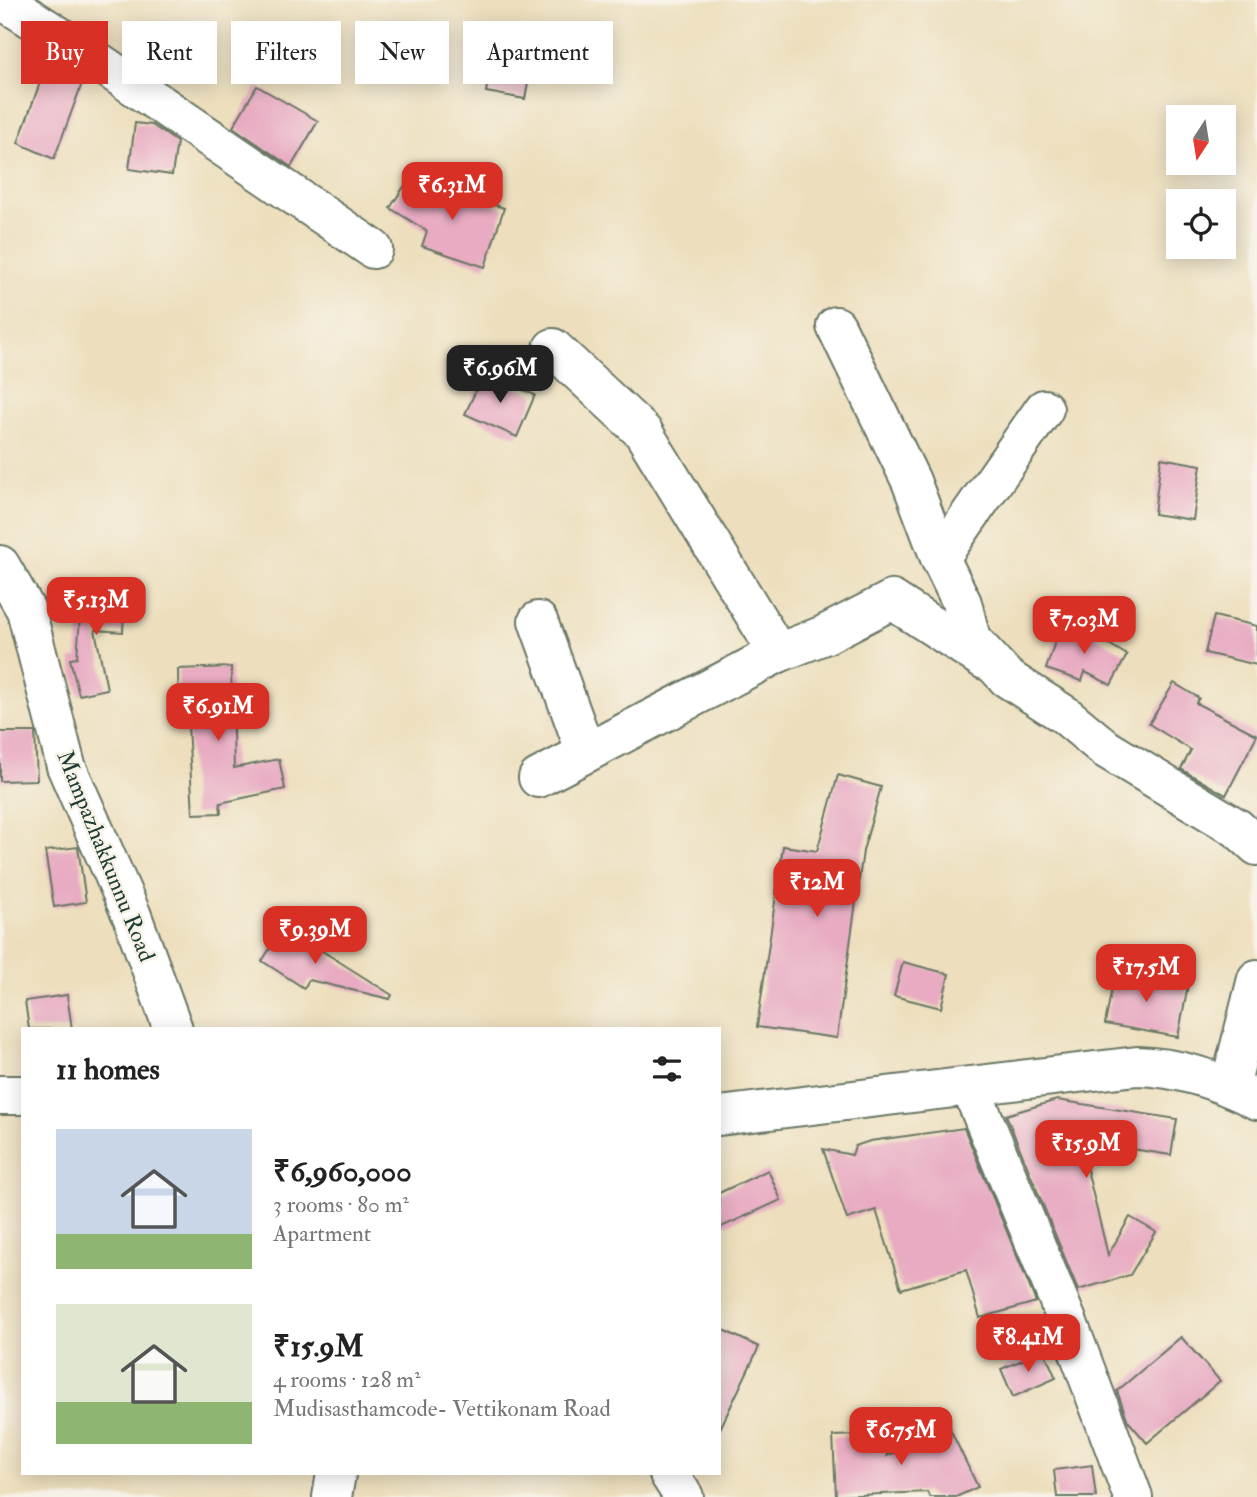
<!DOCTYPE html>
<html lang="en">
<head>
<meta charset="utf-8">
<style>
	:root { --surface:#fff; --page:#f6f6f6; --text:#222; --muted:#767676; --accent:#d93025 }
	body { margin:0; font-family:"IM FELL Double Pica",serif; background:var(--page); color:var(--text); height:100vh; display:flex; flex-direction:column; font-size:26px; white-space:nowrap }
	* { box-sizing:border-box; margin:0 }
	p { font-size:23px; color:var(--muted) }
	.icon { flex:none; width:38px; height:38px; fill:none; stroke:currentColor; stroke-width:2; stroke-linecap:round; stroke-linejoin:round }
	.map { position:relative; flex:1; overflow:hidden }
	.drawer { position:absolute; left:21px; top:1027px; width:700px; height:448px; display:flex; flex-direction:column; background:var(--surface); border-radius:0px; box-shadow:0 4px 18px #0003 }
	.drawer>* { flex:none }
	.top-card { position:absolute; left:21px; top:21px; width:700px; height:63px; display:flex; gap:14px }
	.needle { width:46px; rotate:192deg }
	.fabs { position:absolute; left:1166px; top:105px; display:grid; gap:14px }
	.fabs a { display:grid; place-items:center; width:70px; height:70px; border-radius:0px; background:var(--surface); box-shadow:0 4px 18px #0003; font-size:35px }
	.price { position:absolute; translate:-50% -60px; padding:0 16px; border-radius:14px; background:var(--accent); color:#fff; font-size:23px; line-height:46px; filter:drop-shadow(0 2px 4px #0008) }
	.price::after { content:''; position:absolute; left:50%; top:42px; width:21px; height:16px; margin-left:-10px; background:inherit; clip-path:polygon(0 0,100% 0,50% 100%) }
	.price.selected { background:#222; color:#fff }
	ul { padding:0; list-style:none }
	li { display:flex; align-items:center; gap:21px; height:175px; padding:0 35px }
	li span { display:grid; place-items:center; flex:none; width:196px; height:140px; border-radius:0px; color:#555 }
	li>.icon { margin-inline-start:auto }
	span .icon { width:84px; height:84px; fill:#fffc; stroke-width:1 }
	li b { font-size:30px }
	h2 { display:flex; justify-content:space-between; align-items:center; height:84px; padding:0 35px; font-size:30px }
	.tag { padding:0 24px; border-radius:0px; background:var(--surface); box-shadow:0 4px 18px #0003; font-size:24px; line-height:63px }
	.tag.selected { background:var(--accent); color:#fff }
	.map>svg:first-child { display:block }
</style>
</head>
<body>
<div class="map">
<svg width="1257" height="1497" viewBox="0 0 1257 1497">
	<rect width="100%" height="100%" fill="#f7f3e8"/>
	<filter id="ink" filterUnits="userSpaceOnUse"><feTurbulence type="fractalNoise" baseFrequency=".0143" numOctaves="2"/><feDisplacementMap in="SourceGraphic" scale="14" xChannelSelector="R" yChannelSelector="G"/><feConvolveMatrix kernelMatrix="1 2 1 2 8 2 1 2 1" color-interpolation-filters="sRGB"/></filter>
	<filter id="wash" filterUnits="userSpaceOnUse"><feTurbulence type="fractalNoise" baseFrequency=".00686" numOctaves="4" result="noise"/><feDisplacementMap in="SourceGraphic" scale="28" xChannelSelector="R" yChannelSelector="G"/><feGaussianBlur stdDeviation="1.57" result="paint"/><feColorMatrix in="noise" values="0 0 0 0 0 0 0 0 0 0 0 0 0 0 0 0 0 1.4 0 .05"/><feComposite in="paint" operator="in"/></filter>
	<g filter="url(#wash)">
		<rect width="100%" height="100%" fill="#eddfbd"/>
		<g id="blocks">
			<g fill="#e8abc2">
				<path d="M 497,32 L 536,39 L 525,99 L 486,92 Z"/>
				<path d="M 49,58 L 84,78 L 54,159 L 18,143 Z"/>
				<path d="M 257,86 L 318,121 L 291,167 L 233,127 Z"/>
				<path d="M 135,123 L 152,125 L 177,142 L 172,175 L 129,169 Z"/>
				<path d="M 407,182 L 438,201 L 442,187 L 504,208 L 485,267 L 422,246 L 427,231 L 390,208 Z"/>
				<path d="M 484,373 L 535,395 L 517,437 L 465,414 Z"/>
				<path d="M 1161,458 L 1201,465 L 1193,520 L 1154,514 Z"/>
				<path d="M 82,590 L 125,593 L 123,632 L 95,630 L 107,689 L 79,695 L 70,659 L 77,658 Z"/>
				<path d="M 1214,616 L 1257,626 L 1257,665 L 1205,653 Z"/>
				<path d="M 1061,624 L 1094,635 L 1127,655 L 1111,685 L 1085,672 L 1082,681 L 1046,669 Z"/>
				<path d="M 231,667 L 234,768 L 279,759 L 285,789 L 220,803 L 221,813 L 193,814 L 188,725 L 179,725 L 178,669 Z"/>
				<path d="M 1174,683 L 1199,698 L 1196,703 L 1257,735 L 1226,795 L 1181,769 L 1191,750 L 1149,724 Z"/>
				<path d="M 0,732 L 35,732 L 37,780 L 0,781 Z"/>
				<path d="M 838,775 L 881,787 L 863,851 L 837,1038 L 757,1027 L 783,846 L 817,851 Z"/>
				<path d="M 78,847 L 86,902 L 54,907 L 45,851 Z"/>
				<path d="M 284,927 L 392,995 L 390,999 L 309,980 L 304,988 L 262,961 Z"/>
				<path d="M 903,962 L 949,974 L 941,1008 L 894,996 Z"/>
				<path d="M 1115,972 L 1188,985 L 1178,1037 L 1105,1024 Z"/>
				<path d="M 67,995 L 72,1029 L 29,1029 L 25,1001 Z"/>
				<path d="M 1057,1100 L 1177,1119 L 1171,1155 L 1080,1141 L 1108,1255 L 1130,1217 L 1156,1232 L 1130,1275 L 1078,1290 L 1006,1115 Z"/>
				<path d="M 964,1128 L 1036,1302 L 980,1318 L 966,1270 L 901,1289 L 876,1210 L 847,1219 L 823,1149 L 852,1155 L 855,1146 L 870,1141 Z"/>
				<path d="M 768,1170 L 781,1200 L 719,1228 L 719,1193 Z"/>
				<path d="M 719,1328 L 759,1347 L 719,1431 Z"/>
				<path d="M 1181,1337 L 1220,1381 L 1147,1443 L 1128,1421 L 1117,1391 Z"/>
				<path d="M 1044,1351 L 1056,1378 L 1013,1397 L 1001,1369 Z"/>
				<path d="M 949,1427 L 978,1487 L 956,1497 L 930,1497 L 927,1492 L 836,1496 L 833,1436 L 886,1434 L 887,1456 Z"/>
				<path d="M 1092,1465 L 1096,1497 L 1057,1497 L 1054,1470 Z"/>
			</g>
		</g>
	</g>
	<g filter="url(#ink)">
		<use href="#blocks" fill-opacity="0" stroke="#677664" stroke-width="2"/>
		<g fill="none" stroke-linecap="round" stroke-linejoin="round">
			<g stroke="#677664" stroke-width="42">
				<g id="minor">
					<path d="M 2,0 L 87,54 L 373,249"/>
					<path d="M 836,326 L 911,481 L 940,558 L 962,603 L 971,639 L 1007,678 L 1065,715 L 1106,749 L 1237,828 L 1257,846"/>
					<path d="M 553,348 L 643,432 L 778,653 L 824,635 L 892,600 L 985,660"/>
					<path d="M 940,558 L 1044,409"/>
					<path d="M 0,565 L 26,610 L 66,766 L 132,916 L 173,1029"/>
					<path d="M 538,621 L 586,753"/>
					<path d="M 538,778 L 778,653"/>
					<path d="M 970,1086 L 1068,1323 L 1133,1497"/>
					<path d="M 1230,1086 L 1257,979"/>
					<path d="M 0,1095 L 23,1095"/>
					<path d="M 719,1116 L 1137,1066 C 1178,1067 1220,1081 1257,1100"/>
					<path d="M 669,1474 L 684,1497"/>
					<path d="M 332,1497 L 336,1474"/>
				</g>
			</g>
			<use href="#minor" stroke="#fff" stroke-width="38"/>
		</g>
	</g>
	<g text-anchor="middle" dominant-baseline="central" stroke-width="5" stroke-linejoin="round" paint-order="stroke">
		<g font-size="23" fill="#1f3d34" stroke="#f7f3e8">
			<text transform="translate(106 856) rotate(68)">Mampazhakkunnu Road</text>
		</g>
	</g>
</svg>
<div class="fabs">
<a><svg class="needle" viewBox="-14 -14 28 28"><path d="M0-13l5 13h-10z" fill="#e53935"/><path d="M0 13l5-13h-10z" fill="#767676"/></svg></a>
<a><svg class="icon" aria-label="locate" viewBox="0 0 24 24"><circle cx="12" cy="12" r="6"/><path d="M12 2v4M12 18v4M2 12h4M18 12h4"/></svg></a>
</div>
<b class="price" style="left:452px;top:222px">₹6.31M</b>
<b class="price selected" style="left:500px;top:405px">₹6.96M</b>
<b class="price" style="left:96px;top:637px">₹5.13M</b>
<b class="price" style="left:1084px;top:656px">₹7.03M</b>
<b class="price" style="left:218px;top:743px">₹6.91M</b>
<b class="price" style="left:817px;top:919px">₹12M</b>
<b class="price" style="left:315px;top:966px">₹9.39M</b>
<b class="price" style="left:1146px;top:1004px">₹17.5M</b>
<b class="price" style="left:1086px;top:1180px">₹15.9M</b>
<b class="price" style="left:1028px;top:1374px">₹8.41M</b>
<b class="price" style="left:901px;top:1467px">₹6.75M</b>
<div class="top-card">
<a class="tag selected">Buy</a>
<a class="tag">Rent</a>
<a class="tag">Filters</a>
<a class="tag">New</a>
<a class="tag">Apartment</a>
</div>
<section class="drawer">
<h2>11 homes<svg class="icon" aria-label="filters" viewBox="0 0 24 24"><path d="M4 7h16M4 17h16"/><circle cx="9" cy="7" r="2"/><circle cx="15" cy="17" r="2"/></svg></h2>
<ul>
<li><span style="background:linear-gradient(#c9d6e8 75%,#8fb573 0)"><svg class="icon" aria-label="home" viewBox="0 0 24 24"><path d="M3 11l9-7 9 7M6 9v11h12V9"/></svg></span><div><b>₹6,960,000</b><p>3 rooms · 80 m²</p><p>Apartment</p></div></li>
<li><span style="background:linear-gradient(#dfe7d0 70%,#8fb573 0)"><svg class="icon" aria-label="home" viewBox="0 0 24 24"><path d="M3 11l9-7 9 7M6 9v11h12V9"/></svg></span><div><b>₹15.9M</b><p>4 rooms · 128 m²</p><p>Mudisasthamcode- Vettikonam Road</p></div></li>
</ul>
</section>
</div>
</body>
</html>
